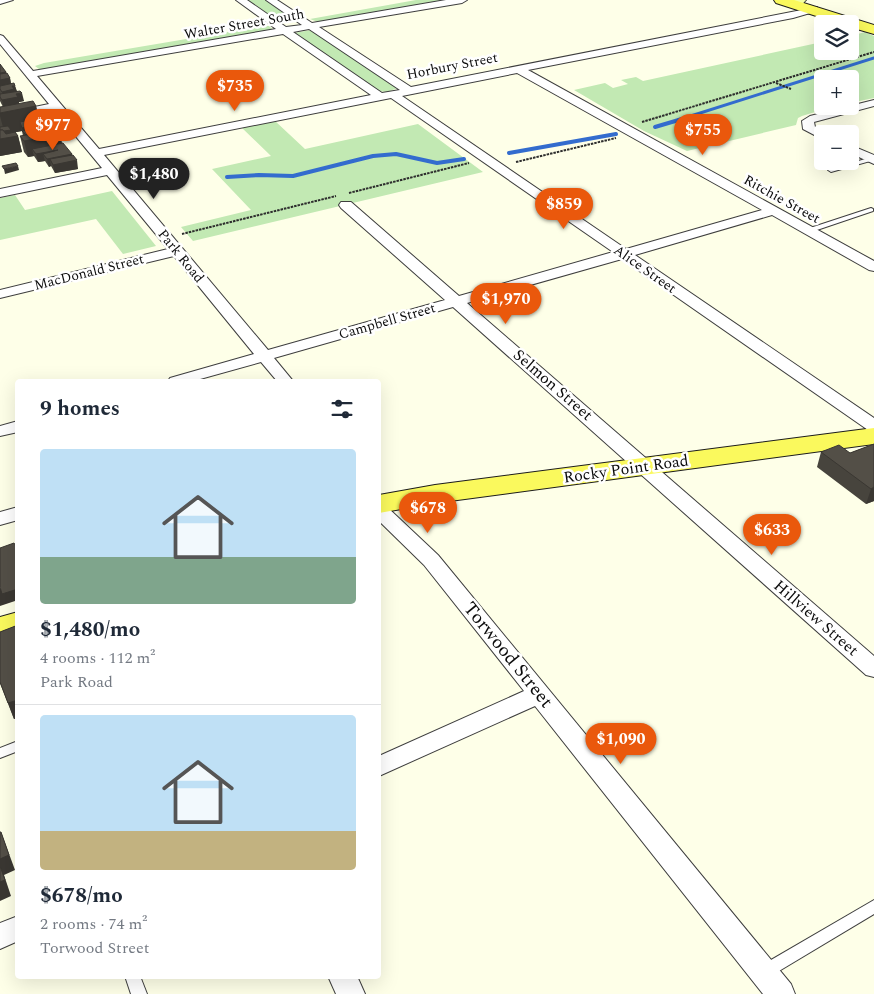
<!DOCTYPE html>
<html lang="en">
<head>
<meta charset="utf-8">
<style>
	:root { --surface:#fff; --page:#f6f6f7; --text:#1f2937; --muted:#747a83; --line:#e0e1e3; --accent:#ea580c }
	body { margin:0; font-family:Spectral,serif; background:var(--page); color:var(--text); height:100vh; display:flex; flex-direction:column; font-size:19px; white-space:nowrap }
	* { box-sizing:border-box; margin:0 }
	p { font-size:16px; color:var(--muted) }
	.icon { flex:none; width:28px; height:28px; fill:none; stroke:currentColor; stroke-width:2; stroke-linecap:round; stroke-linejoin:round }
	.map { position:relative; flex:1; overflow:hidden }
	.drawer { position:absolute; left:15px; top:379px; width:366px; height:600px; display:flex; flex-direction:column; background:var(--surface); border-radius:5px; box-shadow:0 5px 20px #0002 }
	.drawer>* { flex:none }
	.fabs { position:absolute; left:814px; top:15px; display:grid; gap:10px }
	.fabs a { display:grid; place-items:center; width:45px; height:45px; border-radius:5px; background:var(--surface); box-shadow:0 5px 20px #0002; font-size:25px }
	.price { position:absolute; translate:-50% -42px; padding:0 11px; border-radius:18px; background:var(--accent); color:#fff; font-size:16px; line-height:32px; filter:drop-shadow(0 1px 2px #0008) }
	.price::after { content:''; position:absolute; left:50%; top:30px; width:15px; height:11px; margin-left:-8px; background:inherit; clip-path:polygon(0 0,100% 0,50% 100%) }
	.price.selected { background:#222; color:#fff }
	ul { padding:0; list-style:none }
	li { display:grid; align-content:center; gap:10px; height:265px; padding:0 25px }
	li+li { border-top:1px solid var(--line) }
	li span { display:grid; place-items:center; height:155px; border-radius:5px; color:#555 }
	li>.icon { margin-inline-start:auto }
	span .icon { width:90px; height:90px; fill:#fffc; stroke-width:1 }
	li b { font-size:21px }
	h2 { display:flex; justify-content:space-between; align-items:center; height:60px; padding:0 25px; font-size:21px }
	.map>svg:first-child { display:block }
</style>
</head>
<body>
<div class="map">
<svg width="874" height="994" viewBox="0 0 874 994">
	<rect width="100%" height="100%" fill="#feffe8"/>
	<g fill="#c2e9b3">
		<path d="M 245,0 L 268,0 L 291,16 L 274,19 Z"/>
		<path d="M 416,0 L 450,0 L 318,22 L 310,19 Z"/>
		<path d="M 263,26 L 269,26 L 273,30 L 44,70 L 39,69 L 35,66 L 44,63 Z"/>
		<path d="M 311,30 L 398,88 L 387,92 L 378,91 L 294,33 Z"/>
		<path d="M 865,32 L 874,36 L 874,98 L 850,103 L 850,79 L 822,79 L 822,106 L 835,106 L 802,116 L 798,118 L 796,125 L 687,151 L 644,131 L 574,90 L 605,83 L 613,88 L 628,84 L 621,80 L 636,77 L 643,81 L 822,42 L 822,51 L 850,51 L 850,36 Z"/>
		<path d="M 274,120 L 305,149 L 418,124 L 483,172 L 193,241 L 181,227 L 251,210 L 212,169 L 271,156 L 241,127 Z"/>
		<path d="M 112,191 L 156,246 L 123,254 L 96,219 L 0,240 L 0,198 L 15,195 L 25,210 Z"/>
	</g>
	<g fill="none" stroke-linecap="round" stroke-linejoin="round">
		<path stroke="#336cce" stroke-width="3" d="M 678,120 L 874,58"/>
		<g stroke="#336cce" stroke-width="4">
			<path d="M 655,127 L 682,119"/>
			<path d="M 509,153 L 616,134"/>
			<path d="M 227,177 L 259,175 L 293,176 L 373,156 L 396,154 L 437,163 L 464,159"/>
		</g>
		<g stroke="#3e3e3e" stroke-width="2">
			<g id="lane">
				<path d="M 872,157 L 874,158 L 874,160 L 831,172 L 828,170 Z"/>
				<path d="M 871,208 L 873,209 L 873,211 L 811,232 L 804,230 Z"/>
				<path d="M 18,741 L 18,751 L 0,758 L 0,748 Z"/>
				<path d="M 874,900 L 874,914 L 769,977 L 764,979 L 759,977 L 757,972 L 759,967 Z"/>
				<path d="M 125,976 L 140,976 L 147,994 L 131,994 Z"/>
			</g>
		</g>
		<g stroke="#3e3e3e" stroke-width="2">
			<g id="street">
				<path d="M 0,0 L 13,0 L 0,4 Z"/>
				<path d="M 236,0 L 247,0 L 286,27 L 302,25 L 266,0 L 277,0 L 312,23 L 446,0 L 467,0 L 462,3 L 319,27 L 411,87 L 817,7 L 817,11 L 793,18 L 528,70 L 874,261 L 874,271 L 869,270 L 772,215 L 635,255 L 874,418 L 874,431 L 868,430 L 622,259 L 467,303 L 874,656 L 874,677 L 866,675 L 453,307 L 274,358 L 293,381 L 277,381 L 261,362 L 193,381 L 168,381 L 170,378 L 254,354 L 174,256 L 0,298 L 0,290 L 168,249 L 107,175 L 0,197 L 0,189 L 102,168 L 54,110 L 0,120 L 0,114 L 49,104 L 0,44 L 0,35 L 3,36 L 33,71 L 276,29 ZM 309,29 L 400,90 L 382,93 L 293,32 ZM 283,34 L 371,95 L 99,149 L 37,76 ZM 517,73 L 762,210 L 626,249 L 402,96 ZM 391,98 L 613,252 L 459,296 L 351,202 L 341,202 L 339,205 L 341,208 L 445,300 L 268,350 L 104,155 Z"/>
				<path d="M 874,100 L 874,106 L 814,122 L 815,127 L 826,134 L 822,134 L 822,139 L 803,129 L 802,121 L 810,116 Z"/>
				<path d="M 850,145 L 874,155 L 874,164 L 850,153 Z"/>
				<path d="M 18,421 L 18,432 L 0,436 L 0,426 Z"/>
				<path d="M 379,504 L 386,506 L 438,555 L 791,984 L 795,994 L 763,994 L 535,706 L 379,776 L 379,756 L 524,691 L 424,565 L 379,521 Z"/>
				<path d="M 18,507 L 18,520 L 0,525 L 0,512 Z"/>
				<path d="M 18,916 L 18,941 L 0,949 L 0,923 Z"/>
				<path d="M 328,976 L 357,976 L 365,994 L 336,994 Z"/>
			</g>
		</g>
		<g stroke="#2d2d2d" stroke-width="2">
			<path id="secondary" d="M 792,0 L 806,0 C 802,5 799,5 793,4 Z"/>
		</g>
		<g stroke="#1c1c1c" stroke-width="2">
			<g id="primary">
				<path d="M 774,0 L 794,0 L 874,25 L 874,34 L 850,27 L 850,24 L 841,24 L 776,3 Z"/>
				<path d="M 874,428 L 874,444 L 435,503 L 379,513 L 379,495 L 435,485 Z"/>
				<path d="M 18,612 L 18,635 L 0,640 L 0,617 Z"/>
			</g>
		</g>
		<g stroke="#2d2d2d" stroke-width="2" stroke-dasharray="2.5 1" stroke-linecap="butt">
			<path d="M 776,83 L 791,89"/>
			<path d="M 642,122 L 874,52"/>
			<path d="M 516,162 L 616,138"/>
			<path d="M 349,193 L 469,163"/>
			<path d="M 182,234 L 336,196"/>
		</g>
		<use href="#lane" fill="#fff" fill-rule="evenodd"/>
		<use href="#street" fill="#fff" fill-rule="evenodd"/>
		<use href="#secondary" fill="#f3ffa3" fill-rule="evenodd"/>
		<use href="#primary" fill="#faf95d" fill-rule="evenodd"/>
	</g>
	<g fill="#47443d">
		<path d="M 0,64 L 10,78 L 11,84 L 15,86 L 17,91 L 24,101 L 19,102 L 19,104 L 36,106 L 39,119 L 44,123 L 45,126 L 60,135 L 62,143 L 72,155 L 78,169 L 55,173 L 51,166 L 49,167 L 45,161 L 38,162 L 34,156 L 28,157 L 24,152 L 20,136 L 23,136 L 22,131 L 15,132 L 18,136 L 22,152 L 0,156 L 0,107 L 3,107 L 0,101 Z"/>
		<path d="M 874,444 L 874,501 L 866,504 L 817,467 L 821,452 L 850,453 Z"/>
		<path d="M 18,625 L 18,718 L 14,719 L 0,683 L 0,632 Z"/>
	</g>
	<g fill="#3a3732">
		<path d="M 6,72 L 7,79 L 10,78 L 12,89 L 12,86 L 15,86 L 17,93 L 4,99 L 2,92 L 0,89 L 0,73 Z"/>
		<path d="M 22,93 L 24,101 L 19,102 L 19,105 L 4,108 L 2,100 L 16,94 Z"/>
		<path d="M 36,106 L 40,124 L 44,123 L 47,134 L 60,135 L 63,150 L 72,154 L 73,161 L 77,160 L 78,169 L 55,173 L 53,165 L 50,160 L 51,166 L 49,167 L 47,159 L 43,154 L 45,161 L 38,162 L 36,154 L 32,149 L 34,156 L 28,157 L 24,141 L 28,137 L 23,132 L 20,122 L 22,131 L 12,133 L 18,136 L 22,152 L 0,156 L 0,132 L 4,131 L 0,116 L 0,113 Z"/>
		<path d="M 18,166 L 19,170 L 5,174 L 4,169 Z"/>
		<path d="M 874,487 L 874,501 L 866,504 L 871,489 Z"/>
		<path d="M 0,589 L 18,589 L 18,600 L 0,606 Z"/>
		<path d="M 18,700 L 18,718 L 14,719 L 8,703 Z"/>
		<path d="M 1,832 L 15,870 L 4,875 L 11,896 L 0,901 L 0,904 L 0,859 Z"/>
	</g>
	<g fill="#534f47" stroke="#3a3732">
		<path d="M 0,64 L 6,72 L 0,73 Z"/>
		<path d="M 7,73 L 10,78 L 0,80 L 0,74 Z"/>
		<path d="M 14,83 L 15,86 L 12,86 L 14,89 L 2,92 L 0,89 L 0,86 Z"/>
		<path d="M 20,91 L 22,93 L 16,94 L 18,97 L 2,100 L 0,97 L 0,94 Z"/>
		<path d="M 33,101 L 36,106 L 0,113 L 0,107 Z"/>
		<path d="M 40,118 L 44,123 L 22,128 L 20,122 Z"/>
		<path d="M 8,126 L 11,130 L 4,131 L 3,130 L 0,130 L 0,127 Z"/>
		<path d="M 49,126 L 53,130 L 26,135 L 22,131 Z"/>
		<path d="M 0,130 L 3,130 L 6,134 L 15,132 L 18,136 L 0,139 Z"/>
		<path d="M 56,130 L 60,135 L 24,141 L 20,136 Z"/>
		<path d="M 63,143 L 72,154 L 47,159 L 43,154 L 58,150 L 36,154 L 32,149 Z"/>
		<path d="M 73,155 L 77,160 L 53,165 L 50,159 Z"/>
		<path d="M 16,163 L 18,166 L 4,169 L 2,166 Z"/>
		<path d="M 874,444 L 874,487 L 871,489 L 821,452 L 839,445 L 850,453 Z"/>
		<path d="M 14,543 L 18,550 L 18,589 L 2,594 L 0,587 L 0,548 Z"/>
		<path d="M 18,625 L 18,700 L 8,703 L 0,682 L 0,632 Z"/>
		<path d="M 0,832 L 1,832 L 9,855 L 0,859 Z"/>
		<path d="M 0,866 L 5,880 L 0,882 Z"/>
	</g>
	<g text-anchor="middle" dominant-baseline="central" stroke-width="5" stroke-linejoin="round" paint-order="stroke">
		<g font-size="14" fill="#0b0b0b" stroke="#fff">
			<text transform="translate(244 24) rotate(-10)">Walter Street South</text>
			<text transform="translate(452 66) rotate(-11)">Horbury Street</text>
			<text transform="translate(782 199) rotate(29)">Ritchie Street</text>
			<text transform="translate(181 256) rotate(51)">Park Road</text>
			<text transform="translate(645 269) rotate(35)">Alice Street</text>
			<text transform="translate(89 272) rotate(-14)">MacDonald Street</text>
			<text transform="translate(387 321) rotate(-16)">Campbell Street</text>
		</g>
		<g font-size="16" fill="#0b0b0b" stroke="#fff">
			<text transform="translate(553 385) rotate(41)">Selmon Street</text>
			<text transform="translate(626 469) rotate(-8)">Rocky Point Road</text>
			<text transform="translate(816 618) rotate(41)">Hillview Street</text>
		</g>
		<g font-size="19" fill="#0b0b0b" stroke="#fff">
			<text transform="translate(508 655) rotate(51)">Torwood Street</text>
		</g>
	</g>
</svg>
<div class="fabs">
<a><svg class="icon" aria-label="layers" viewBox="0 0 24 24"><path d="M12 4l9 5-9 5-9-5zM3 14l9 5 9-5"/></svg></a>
<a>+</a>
<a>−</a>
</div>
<b class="price" style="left:235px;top:112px">$735</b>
<b class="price" style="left:53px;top:151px">$977</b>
<b class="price" style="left:703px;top:156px">$755</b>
<b class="price selected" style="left:154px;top:200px">$1,480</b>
<b class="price" style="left:564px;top:230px">$859</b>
<b class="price" style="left:506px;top:325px">$1,970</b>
<b class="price" style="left:428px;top:534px">$678</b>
<b class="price" style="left:772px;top:556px">$633</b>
<b class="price" style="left:621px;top:765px">$1,090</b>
<section class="drawer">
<h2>9 homes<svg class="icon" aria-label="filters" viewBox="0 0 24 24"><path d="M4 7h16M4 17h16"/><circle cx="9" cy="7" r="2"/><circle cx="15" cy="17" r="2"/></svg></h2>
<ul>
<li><span style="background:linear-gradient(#bfe0f5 70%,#7fa58c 0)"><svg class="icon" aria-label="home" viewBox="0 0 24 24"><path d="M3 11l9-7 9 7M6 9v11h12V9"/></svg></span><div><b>$1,480/mo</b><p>4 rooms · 112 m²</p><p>Park Road</p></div></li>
<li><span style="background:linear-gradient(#bfe0f5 75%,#c2b280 0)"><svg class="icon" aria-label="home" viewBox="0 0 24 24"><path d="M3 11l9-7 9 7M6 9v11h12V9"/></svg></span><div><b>$678/mo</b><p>2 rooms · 74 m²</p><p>Torwood Street</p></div></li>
</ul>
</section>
</div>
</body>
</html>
